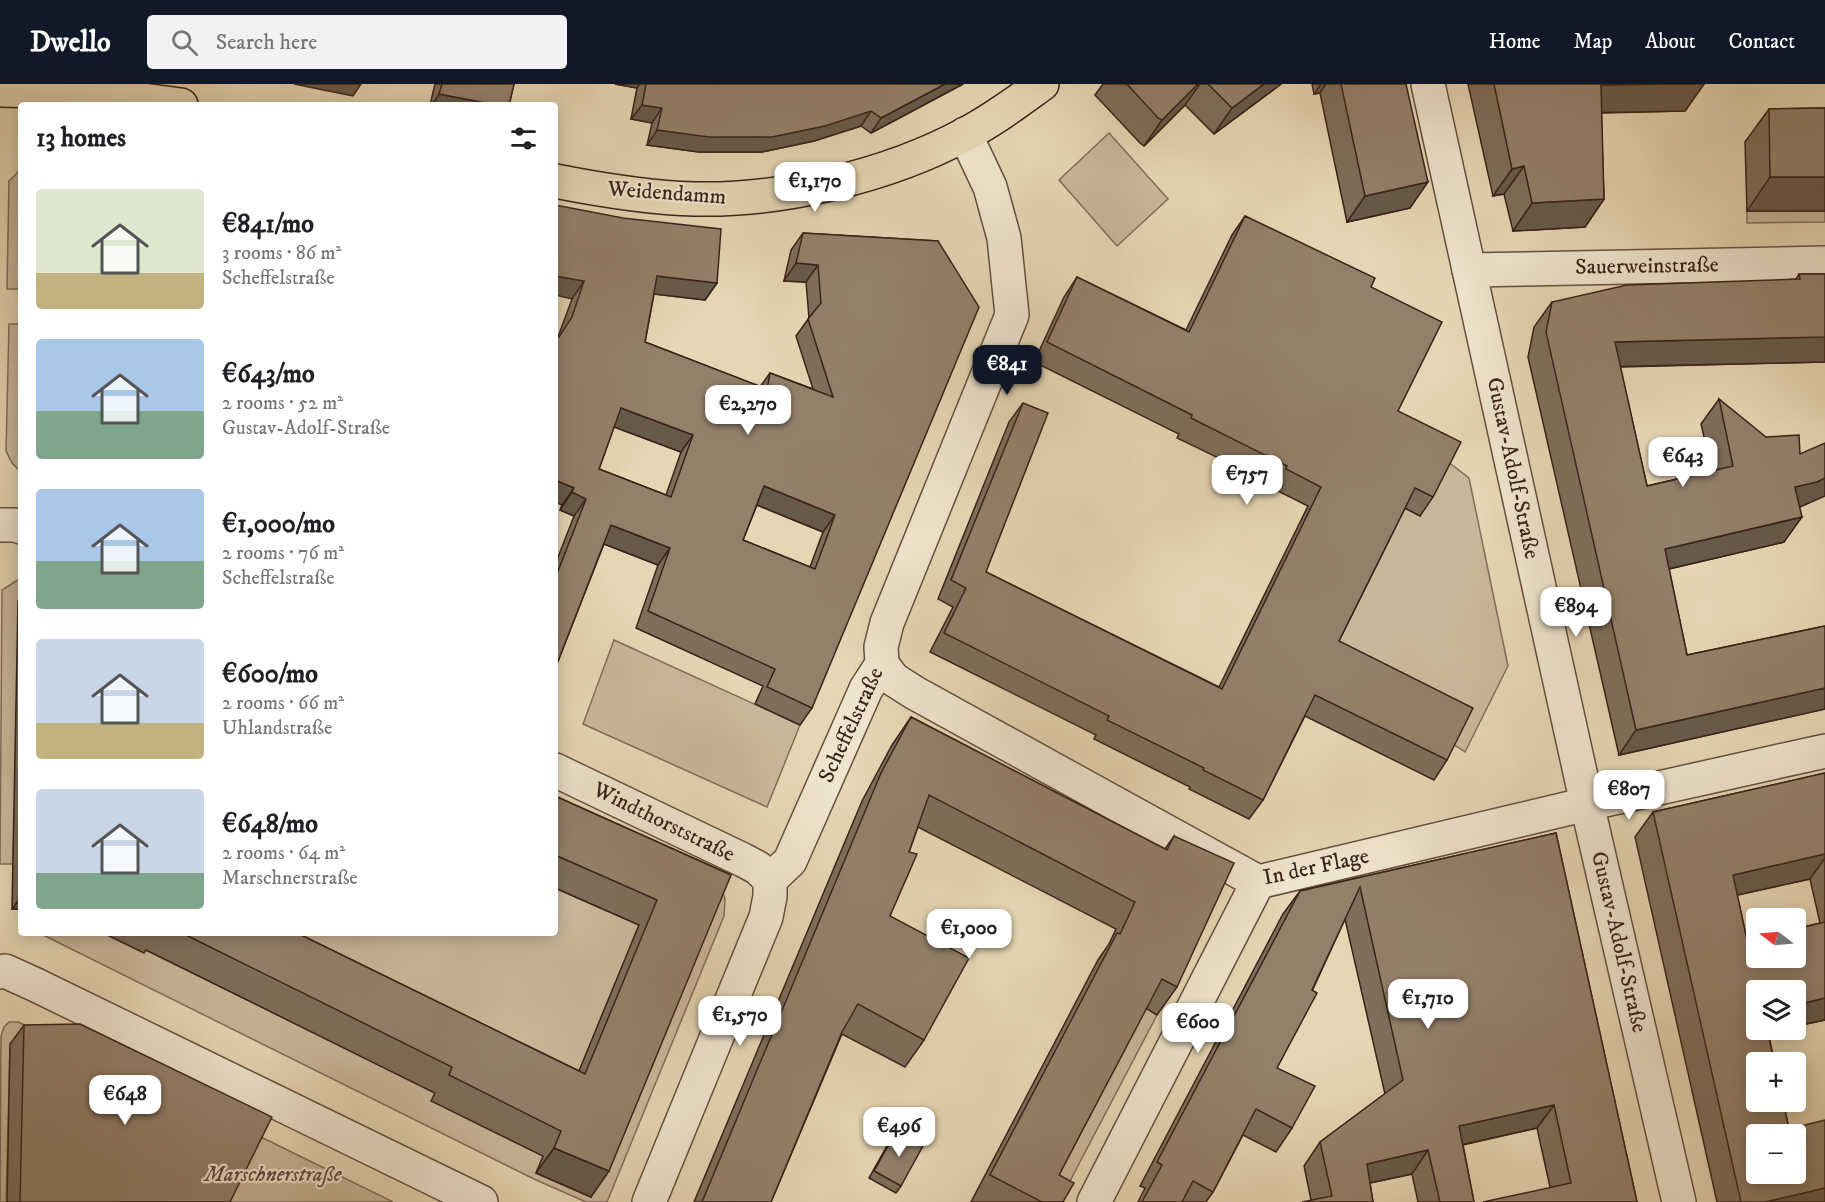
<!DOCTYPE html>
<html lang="en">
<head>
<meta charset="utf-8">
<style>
	:root { --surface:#fff; --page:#f2f2f2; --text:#202124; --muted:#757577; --accent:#111827 }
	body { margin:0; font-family:"IM FELL DW Pica",serif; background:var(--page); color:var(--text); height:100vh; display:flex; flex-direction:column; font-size:22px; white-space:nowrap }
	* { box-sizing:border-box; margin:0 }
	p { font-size:20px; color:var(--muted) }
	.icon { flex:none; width:33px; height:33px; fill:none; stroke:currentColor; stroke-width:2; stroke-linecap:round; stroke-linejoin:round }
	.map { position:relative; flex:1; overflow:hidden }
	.details { position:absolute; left:18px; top:18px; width:540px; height:834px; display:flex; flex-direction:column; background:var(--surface); border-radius:6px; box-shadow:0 3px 15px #0003 }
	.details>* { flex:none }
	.needle { width:39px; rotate:286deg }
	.tools { position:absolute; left:1746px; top:824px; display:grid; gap:12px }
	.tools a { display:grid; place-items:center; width:60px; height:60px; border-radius:6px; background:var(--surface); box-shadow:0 3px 15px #0003; font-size:30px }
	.price { position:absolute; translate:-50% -51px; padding:0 14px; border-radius:12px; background:#fff; color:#222; font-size:20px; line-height:39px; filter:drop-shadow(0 2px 3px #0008) }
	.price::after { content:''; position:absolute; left:50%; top:36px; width:18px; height:14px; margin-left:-9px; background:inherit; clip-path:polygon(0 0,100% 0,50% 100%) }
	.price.selected { background:var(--accent); color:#fff }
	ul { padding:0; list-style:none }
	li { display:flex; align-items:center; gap:18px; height:150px; padding:0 18px }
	li span { display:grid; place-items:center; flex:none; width:168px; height:120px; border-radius:6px; color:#555 }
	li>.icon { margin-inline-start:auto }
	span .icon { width:72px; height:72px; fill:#fffc; stroke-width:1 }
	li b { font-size:26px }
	h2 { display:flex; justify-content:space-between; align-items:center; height:72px; padding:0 18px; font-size:26px }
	header { display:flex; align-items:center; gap:36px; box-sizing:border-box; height:84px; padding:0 30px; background:var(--accent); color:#fff }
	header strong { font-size:28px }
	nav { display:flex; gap:33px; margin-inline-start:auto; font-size:21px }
	.search { width:420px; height:54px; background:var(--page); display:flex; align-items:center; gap:15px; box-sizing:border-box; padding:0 21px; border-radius:6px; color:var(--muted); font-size:22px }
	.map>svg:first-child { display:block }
</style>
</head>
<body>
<header>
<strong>Dwello</strong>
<div class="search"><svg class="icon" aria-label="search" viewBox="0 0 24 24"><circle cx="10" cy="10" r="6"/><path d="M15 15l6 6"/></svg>Search here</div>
<nav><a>Home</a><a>Map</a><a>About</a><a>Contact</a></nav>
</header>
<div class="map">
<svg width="1825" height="1118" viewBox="0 0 1825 1118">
	<rect width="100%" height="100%" fill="#e6d6b3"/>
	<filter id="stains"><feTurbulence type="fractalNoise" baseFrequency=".00333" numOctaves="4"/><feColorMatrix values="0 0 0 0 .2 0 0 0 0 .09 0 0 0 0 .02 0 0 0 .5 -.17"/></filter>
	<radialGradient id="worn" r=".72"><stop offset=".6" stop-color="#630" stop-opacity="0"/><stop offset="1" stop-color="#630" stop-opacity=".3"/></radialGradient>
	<g fill="#c9b799" stroke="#816c5a" stroke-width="1.5">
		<path d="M 1109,49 L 1168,115 L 1117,162 L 1059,96 Z"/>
		<path d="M 21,85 L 21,205 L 7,205 L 9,97 Z"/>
		<path d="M 1747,127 L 1825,127 L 1825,138 L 1747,139 Z"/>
		<path d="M 9,240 L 21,240 L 21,388 L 12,379 L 6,367 Z"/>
		<path d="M 1447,377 L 1469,394 L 1508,582 L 1465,668 L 1326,577 L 1402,423 L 1420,432 Z"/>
		<path d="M 21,494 L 13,780 L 0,780 L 2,506 Z"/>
		<path d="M 614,556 L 800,641 L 767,723 L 583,640 Z"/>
		<path d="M 555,804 L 639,841 L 564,1024 L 226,849 L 555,849 Z"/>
		<path d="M 721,804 L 725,815 L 724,832 L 607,1118 L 586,1118 L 536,1096 L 43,851 L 43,849 L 103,849 L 146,866 L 435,1009 L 544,1072 L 536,1089 Z"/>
		<path d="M 1142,922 L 1157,931 L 1059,1118 L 1040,1118 Z"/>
		<path d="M 9,938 L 18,938 L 67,960 L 10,961 L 6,1118 L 0,1118 L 1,952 L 4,943 Z"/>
		<path d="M 259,1052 L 393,1118 L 226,1118 Z"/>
	</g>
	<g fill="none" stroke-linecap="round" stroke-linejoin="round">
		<g stroke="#644f40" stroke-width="36">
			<g id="minor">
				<path d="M 1428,0 L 1587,720 L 1679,1118"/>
				<path d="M 1469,186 L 1825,179"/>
				<path d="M 0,441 L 15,441 L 21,443"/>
				<path d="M 882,580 L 893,595 L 915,609 L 1258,798 L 1587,720 L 1825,667"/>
				<path d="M 555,686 L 743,776 L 758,784 L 770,796"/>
				<path d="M 0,888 L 5,887 L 36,901 L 481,1118"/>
				<path d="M 649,1118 L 766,833 L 770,812 L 770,796 L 790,777 L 866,605 L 882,580 L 881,563 L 887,539 L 1012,231 L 1004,154 L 990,103 L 965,50"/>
				<path d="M 1094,1118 L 1258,798"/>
			</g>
		</g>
		<g stroke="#39221a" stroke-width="36">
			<g id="major">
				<path d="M 0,6 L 81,8 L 181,21"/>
				<path d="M 555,97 C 601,106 648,114 695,115 C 783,117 888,92 966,50 C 993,36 1017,18 1042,0"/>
			</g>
		</g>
		<use href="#minor" stroke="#efe4ce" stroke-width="33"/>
		<use href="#major" stroke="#e6d6b3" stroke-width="33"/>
	</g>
	<g fill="#7e6e5b" stroke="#39221a" stroke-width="1.5" fill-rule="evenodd">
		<path d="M 435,0 L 514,0 L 509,21 L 430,21 Z"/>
		<path d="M 615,0 L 963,0 L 871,49 L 861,42 L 814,57 L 762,68 L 699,68 L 647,61 L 652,39 L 631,35 L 637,4 Z"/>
		<path d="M 1103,0 L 1281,0 L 1214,50 L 1185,21 L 1144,62 L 1140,59 L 1095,11 Z"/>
		<path d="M 1312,0 L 1406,0 L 1410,124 L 1347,138 L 1320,9 L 1314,10 Z"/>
		<path d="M 1468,0 L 1704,0 L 1685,27 L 1601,29 L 1604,115 L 1585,143 L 1513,147 L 1504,110 L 1493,112 Z"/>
		<path d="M 1825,24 L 1825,127 L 1747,127 L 1745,58 L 1769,25 Z"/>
		<path d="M 555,121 L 717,199 L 705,216 L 654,210 L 645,258 L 760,303 L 770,289 L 813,305 L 796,252 L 809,234 L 806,198 L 784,197 L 791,166 L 803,149 L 938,157 L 812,624 L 800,641 L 755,620 L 763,602 L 636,544 L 658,481 L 604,460 L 555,585 L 555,481 L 574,432 L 560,426 L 562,421 L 558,253 L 572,215 ZM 614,343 L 681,368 L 666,411 L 599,385 ZM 757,421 L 823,448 L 810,483 L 743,456 Z"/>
		<path d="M 1245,132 L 1371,203 L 1398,327 L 1433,413 L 1420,432 L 1405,424 L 1339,557 L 1447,676 L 1434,696 L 1305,632 L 1263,716 L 1249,735 L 1189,705 L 1190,703 L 1094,655 L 1096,651 L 930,568 L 953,523 L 938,515 L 1009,338 L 1023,319 L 986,488 L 1219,603 L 1308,422 L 1272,404 L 1274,401 L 1177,354 L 1179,350 L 1034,278 L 1064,213 L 1077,193 L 1186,246 L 1232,151 Z"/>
		<path d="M 1799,190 L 1825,190 L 1825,278 L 1620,283 L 1647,402 L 1712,387 L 1701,340 L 1719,315 L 1799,423 L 1784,458 L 1669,485 L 1687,571 L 1825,542 L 1825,625 L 1619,671 L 1528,273 L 1534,243 L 1552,218 L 1796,195 Z"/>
		<path d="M 21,513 L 21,825 L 12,825 L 18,517 Z"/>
		<path d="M 911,633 L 1165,765 L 1174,752 L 1177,903 L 1157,931 L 1146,924 L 1059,1091 L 1063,1118 L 971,1118 L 1098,876 L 1109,860 L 1116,845 L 918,743 L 909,768 L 890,832 L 924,956 L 905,983 L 842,950 L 771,1118 L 694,1118 L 862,717 L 892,661 Z"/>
		<path d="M 1825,689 L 1825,936 L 1768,948 L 1789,1045 L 1825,1118 L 1717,1118 L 1635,753 L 1653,728 ZM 1810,795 L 1820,839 L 1747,856 L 1737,811 Z"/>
		<path d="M 555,712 L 731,791 L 591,1113 L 536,1089 L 543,1072 L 431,1017 L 435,1009 L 146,866 L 144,869 L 103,849 L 297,849 L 579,987 L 639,841 L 555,804 Z"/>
		<path d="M 1556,749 L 1637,1118 L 1550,1103 L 1537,1044 L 1463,1061 L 1474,1118 L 1418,1118 L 1412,1090 L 1370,1099 L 1373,1118 L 1311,1116 L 1304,1082 L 1320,1058 L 1385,1010 L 1345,835 L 1277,984 L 1292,1044 L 1276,1068 L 1243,1051 L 1213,1108 L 1206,1118 L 1138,1118 L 1145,1104 L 1140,1102 L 1283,830 L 1300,807 Z"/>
		<path d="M 24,941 L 230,1118 L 7,1118 L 10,960 Z"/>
		<path d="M 897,1046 L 901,1102 L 896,1109 L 869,1094 L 892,1053 Z"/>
	</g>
	<g fill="#675a4a" stroke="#39221a" stroke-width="1.5">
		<path d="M 294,0 L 361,0 L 353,12 Z"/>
		<path d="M 615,0 L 640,0 L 637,4 Z"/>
		<path d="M 945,0 L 963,0 L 871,49 L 881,34 Z"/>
		<path d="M 1198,0 L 1200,0 L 1185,21 L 1144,62 L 1162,36 Z"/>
		<path d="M 1264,0 L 1281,0 L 1214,50 L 1232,24 Z"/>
		<path d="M 1321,0 L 1326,0 L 1320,9 L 1314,10 Z"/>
		<path d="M 1668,0 L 1704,0 L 1685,27 L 1581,29 L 1601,1 Z"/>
		<path d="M 439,10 L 496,21 L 432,21 Z"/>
		<path d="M 642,21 L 662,24 L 652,39 L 631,35 Z"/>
		<path d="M 871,27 L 861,42 L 814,57 L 762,68 L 699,68 L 647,61 L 657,46 Z"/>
		<path d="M 1524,82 L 1504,110 L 1493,112 L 1512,85 Z"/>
		<path d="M 1770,93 L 1825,93 L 1825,127 L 1747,127 Z"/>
		<path d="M 1428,98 L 1410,124 L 1347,138 L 1365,112 Z"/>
		<path d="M 1604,115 L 1585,143 L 1513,147 L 1532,119 Z"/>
		<path d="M 796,179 L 818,181 L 806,198 L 784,197 Z"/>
		<path d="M 555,192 L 584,197 L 572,215 L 555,211 Z"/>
		<path d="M 657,192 L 717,199 L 705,216 L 645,209 Z"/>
		<path d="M 1825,253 L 1825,278 L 1597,283 L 1615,258 Z"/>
		<path d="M 621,324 L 693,351 L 681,368 L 609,341 Z"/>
		<path d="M 1825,394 L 1825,412 L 1800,423 L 1777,427 L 1795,403 Z"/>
		<path d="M 555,396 L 574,404 L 562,421 L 555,418 Z"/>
		<path d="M 764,402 L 835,431 L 823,448 L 752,419 Z"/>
		<path d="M 572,408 L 586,415 L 574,432 L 560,426 Z"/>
		<path d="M 1802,433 L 1784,458 L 1647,490 L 1665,465 Z"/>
		<path d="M 611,441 L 670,464 L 658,481 L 599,458 Z"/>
		<path d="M 1825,604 L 1825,625 L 1619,671 L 1636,646 Z"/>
		<path d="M 1825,770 L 1825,774 L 1810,795 L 1715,816 L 1733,791 Z"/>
		<path d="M 21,813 L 21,825 L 12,825 Z"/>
		<path d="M 1825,914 L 1825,936 L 1796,942 L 1796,921 Z"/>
		<path d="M 1756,945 L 1784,945 L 1745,953 Z"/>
		<path d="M 1554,1021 L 1537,1044 L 1442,1065 L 1459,1042 Z"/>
		<path d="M 554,1064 L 609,1087 L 591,1113 L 536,1089 Z"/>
		<path d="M 1428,1066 L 1412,1090 L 1350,1103 L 1367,1080 Z"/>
		<path d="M 1825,1104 L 1825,1118 L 1765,1118 Z"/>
	</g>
	<g fill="#93806a" stroke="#39221a" stroke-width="1.5" fill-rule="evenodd">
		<path d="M 442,0 L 514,0 L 509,21 L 496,21 L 439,10 Z"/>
		<path d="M 646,0 L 945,0 L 881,34 L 871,27 L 825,42 L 772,53 L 709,53 L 657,46 L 662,24 L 642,21 Z"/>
		<path d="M 1127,0 L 1198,0 L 1162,36 L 1158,34 Z"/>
		<path d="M 1208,0 L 1264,0 L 1232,24 Z"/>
		<path d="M 1341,0 L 1406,0 L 1428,98 L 1365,112 Z"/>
		<path d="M 1494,0 L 1668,0 L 1601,1 L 1604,115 L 1532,119 L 1524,82 L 1512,85 Z"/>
		<path d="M 1825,24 L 1825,93 L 1770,93 L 1769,25 Z"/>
		<path d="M 555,121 L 623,134 L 721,145 L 717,199 L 657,192 L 645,258 L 767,305 L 770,289 L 833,313 L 808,235 L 821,219 L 818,181 L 796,179 L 803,149 L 938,157 L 979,223 L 812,624 L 767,603 L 775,585 L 648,527 L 670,464 L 611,441 L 555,585 L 555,495 L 586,415 L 572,408 L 574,404 L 555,396 L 555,252 L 559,253 L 572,233 L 584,197 L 555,192 ZM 621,324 L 693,351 L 671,413 L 599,385 ZM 764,402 L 835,431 L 815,485 L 743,456 Z"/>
		<path d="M 1245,132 L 1375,194 L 1371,203 L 1442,238 L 1398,327 L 1461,358 L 1433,413 L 1415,404 L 1339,557 L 1473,624 L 1447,676 L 1315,611 L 1263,716 L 1203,686 L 1204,684 L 1107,636 L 1109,632 L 944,549 L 966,504 L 951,496 L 1023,319 L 1048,329 L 986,488 L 1222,605 L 1321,403 L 1286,385 L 1287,382 L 1191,334 L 1192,331 L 1047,258 L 1077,193 L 1189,248 Z"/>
		<path d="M 1799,190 L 1825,190 L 1825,253 L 1615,258 L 1647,402 L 1733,382 L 1719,315 L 1766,353 L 1799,351 L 1800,370 L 1825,359 L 1825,394 L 1817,398 L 1795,403 L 1802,433 L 1665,465 L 1687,571 L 1825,542 L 1825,604 L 1636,646 L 1546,248 L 1552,218 L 1627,201 L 1800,195 Z"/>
		<path d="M 911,633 L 1167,766 L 1174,752 L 1234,779 L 1177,903 L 1162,895 L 1059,1091 L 1074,1099 L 1063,1118 L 1042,1118 L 990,1091 L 1117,849 L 1120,850 L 1135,818 L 929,711 L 909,768 L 917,770 L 890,832 L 969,874 L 924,956 L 858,920 L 842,948 L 771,1118 L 702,1118 L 881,689 Z"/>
		<path d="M 1825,689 L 1825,770 L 1733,791 L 1747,856 L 1756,854 L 1756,873 L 1796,873 L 1796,845 L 1825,838 L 1825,914 L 1796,921 L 1796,906 L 1756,906 L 1756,945 L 1767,945 L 1774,978 L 1756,978 L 1756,1017 L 1783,1017 L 1789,1045 L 1825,1036 L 1825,1104 L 1765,1118 L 1741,1118 L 1653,728 ZM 1756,1050 L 1796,1050 L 1796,1089 L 1756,1089 Z"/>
		<path d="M 555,712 L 731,791 L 609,1087 L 554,1064 L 561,1047 L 449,991 L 452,983 L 182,849 L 297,849 L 585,990 L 657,816 L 555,771 Z"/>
		<path d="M 1556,749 L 1637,1118 L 1483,1118 L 1571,1099 L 1554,1021 L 1459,1042 L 1474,1118 L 1440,1118 L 1428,1066 L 1367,1080 L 1373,1118 L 1302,1118 L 1332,1112 L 1320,1058 L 1403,996 L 1360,803 L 1312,906 L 1317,909 L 1277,984 L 1315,1002 L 1292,1044 L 1256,1025 L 1213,1108 L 1193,1097 L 1182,1118 L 1142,1118 L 1162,1081 L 1157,1078 L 1300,807 Z"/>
		<path d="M 80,940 L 272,1033 L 230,1118 L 20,1118 L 24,941 Z"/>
		<path d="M 897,1046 L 924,1060 L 901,1102 L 874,1087 Z"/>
	</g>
	<g text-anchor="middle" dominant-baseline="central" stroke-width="4.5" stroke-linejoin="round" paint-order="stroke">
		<g font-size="22" fill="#39221a" stroke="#efe4ce">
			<text transform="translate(667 109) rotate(4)">Weidendamm</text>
			<text transform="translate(1647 182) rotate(-1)">Sauerweinstraße</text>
			<text transform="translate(1513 384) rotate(78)">Gustav-Adolf-Straße</text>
			<text transform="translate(851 641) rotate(-65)">Scheffelstraße</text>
			<text transform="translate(664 738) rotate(26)">Windthorststraße</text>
			<text transform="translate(1316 783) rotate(-12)">In der Flage</text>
			<text transform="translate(1619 858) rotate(77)">Gustav-Adolf-Straße</text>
		</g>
		<g font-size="22" font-style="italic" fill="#5d473a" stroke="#efe4ce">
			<text x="273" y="1090">Marschnerstraße</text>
		</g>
	</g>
	<rect width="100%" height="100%" filter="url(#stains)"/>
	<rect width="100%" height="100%" fill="url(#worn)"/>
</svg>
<div class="tools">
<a><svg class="needle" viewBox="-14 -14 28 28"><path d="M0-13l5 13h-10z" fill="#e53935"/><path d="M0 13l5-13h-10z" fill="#757577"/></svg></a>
<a><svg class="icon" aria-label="layers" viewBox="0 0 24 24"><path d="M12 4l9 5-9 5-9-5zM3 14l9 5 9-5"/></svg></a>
<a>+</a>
<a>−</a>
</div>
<b class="price" style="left:815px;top:129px">€1,170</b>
<b class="price selected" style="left:1007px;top:312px">€841</b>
<b class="price" style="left:748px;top:352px">€2,270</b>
<b class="price" style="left:1683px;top:404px">€643</b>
<b class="price" style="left:1247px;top:422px">€757</b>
<b class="price" style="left:1576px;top:554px">€894</b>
<b class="price" style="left:1629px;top:737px">€807</b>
<b class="price" style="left:969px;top:876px">€1,000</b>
<b class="price" style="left:1428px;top:946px">€1,710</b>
<b class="price" style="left:740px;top:963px">€1,570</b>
<b class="price" style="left:1198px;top:970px">€600</b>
<b class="price" style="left:125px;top:1042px">€648</b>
<b class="price" style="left:899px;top:1074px">€496</b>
<section class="details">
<h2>13 homes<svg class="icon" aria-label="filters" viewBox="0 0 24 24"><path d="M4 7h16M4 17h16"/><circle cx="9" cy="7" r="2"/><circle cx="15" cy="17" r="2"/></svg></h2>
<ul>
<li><span style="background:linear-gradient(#dfe7d0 70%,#c2b280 0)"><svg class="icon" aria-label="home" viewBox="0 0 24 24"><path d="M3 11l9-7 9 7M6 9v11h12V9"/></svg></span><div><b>€841/mo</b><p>3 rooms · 86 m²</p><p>Scheffelstraße</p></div></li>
<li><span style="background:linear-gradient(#a9c7e8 60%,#7fa58c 0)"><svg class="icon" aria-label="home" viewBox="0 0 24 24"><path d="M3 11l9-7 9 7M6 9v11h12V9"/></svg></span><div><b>€643/mo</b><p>2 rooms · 52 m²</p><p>Gustav-Adolf-Straße</p></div></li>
<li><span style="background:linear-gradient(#a9c7e8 60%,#7fa58c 0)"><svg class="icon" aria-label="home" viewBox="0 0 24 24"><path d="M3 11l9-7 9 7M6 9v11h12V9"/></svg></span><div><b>€1,000/mo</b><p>2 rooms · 76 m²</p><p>Scheffelstraße</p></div></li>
<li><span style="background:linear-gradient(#c9d6e8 70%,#c2b280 0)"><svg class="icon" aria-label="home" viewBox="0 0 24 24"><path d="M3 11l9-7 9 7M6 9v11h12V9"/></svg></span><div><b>€600/mo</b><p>2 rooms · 66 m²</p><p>Uhlandstraße</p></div></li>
<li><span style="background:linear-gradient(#c9d6e8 70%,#7fa58c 0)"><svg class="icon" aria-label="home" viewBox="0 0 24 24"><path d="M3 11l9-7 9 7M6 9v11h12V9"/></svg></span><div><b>€648/mo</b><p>2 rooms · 64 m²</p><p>Marschnerstraße</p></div></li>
</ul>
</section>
</div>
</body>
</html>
